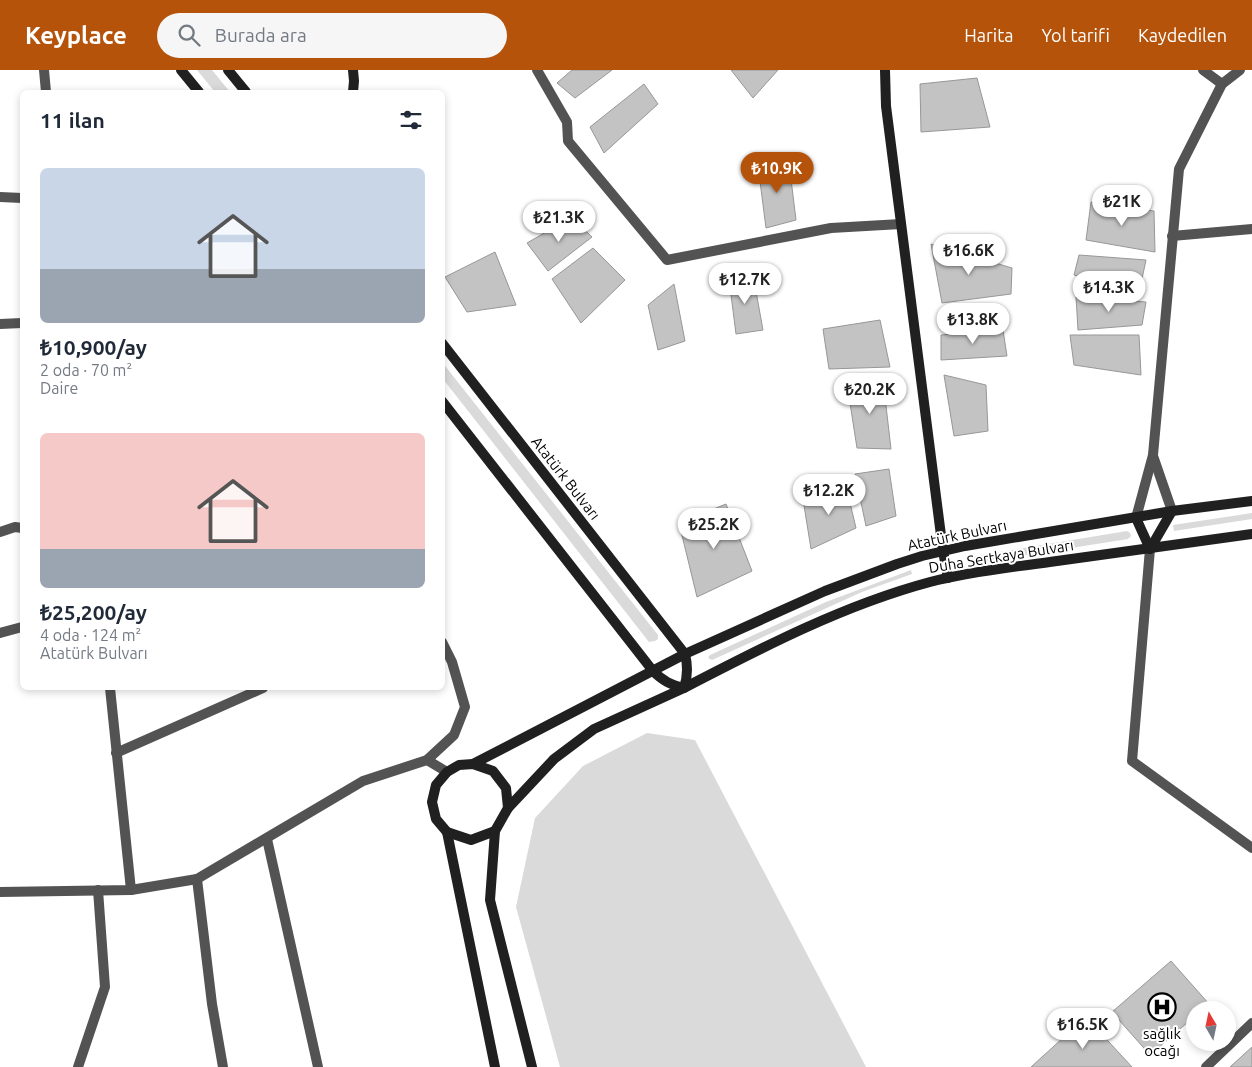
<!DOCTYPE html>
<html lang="tr">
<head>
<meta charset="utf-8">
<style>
	:root { --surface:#fff; --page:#f6f6f7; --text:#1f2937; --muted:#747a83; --accent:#b45309 }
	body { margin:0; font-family:Ubuntu,sans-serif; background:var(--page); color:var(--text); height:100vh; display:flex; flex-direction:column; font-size:19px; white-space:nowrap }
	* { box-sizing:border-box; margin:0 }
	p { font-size:16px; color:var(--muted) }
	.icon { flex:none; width:28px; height:28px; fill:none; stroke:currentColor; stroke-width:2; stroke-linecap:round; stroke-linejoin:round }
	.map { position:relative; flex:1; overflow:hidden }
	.sheet { position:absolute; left:20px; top:20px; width:425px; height:600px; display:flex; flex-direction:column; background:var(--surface); border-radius:8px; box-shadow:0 2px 8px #0003 }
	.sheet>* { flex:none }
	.needle { width:32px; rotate:351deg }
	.fabs { position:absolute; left:1186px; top:931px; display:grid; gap:10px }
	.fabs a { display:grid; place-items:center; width:50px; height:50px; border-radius:50%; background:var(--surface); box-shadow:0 2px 8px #0003; font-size:25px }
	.price { position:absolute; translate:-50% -42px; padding:0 11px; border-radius:18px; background:#fff; color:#222; font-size:16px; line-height:32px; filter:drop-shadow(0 1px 2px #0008) }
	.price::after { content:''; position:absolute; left:50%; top:30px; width:15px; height:11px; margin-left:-8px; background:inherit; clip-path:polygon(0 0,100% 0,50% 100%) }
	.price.current { background:var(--accent); color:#fff }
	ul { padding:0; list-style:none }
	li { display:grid; align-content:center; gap:10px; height:265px; padding:0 20px }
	li span { display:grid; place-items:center; height:155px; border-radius:8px; color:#555 }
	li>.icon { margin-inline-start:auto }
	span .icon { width:90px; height:90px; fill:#fffc; stroke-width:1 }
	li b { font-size:21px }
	h2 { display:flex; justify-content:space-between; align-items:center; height:60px; padding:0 20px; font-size:21px }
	header { display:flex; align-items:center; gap:30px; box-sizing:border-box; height:70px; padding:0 25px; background:var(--accent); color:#fff }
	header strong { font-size:24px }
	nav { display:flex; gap:28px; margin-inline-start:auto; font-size:18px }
	.search { width:350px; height:45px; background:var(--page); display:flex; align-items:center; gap:12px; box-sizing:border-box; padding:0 18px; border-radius:28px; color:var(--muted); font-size:19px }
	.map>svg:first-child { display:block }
</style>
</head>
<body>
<header>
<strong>Keyplace</strong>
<div class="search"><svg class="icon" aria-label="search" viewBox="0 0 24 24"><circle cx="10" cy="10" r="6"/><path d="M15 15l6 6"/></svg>Burada ara</div>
<nav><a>Harita</a><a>Yol tarifi</a><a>Kaydedilen</a></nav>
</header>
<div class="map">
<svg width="1252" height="997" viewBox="0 0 1252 997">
	<rect width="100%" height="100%" fill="#fff"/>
	<g fill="#dadada">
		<path d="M 197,0 L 212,0 L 230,22 L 215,22 Z"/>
		<path d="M 442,292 L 658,565 L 658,569 L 655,571 L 649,572 L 443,309 Z"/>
		<path d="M 1252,443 L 1252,449 L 1174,461 L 1173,455 Z"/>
		<path d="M 1127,461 L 1130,463 L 1131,466 L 1128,469 L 970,494 L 967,492 L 969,487 Z"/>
		<path d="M 911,500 L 912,504 L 862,522 L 712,590 L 708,588 L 710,585 L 826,532 Z"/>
		<path d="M 647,663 L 695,670 L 866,997 L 560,997 L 516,837 L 535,748 L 583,696 Z"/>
	</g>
	<g fill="#c3c3c3" stroke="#979797">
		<path d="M 572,0 L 612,0 L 575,28 L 557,13 Z"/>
		<path d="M 731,0 L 778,0 L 753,28 Z"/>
		<path d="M 977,8 L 990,57 L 921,62 L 920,14 Z"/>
		<path d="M 644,14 L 658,34 L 604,83 L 590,57 Z"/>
		<path d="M 789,93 L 796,150 L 766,158 L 758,96 Z"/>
		<path d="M 1091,132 L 1154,141 L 1155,182 L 1086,170 Z"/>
		<path d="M 572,147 L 592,167 L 548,201 L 527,173 Z"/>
		<path d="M 931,174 L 1012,198 L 1011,224 L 942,233 Z"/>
		<path d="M 593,178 L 625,210 L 581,253 L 552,209 Z"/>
		<path d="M 495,182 L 516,235 L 467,242 L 445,207 Z"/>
		<path d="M 1079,185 L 1146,190 L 1139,223 L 1074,205 Z"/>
		<path d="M 753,205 L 763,260 L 736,264 L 729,209 Z"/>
		<path d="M 674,214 L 685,271 L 658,280 L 648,235 Z"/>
		<path d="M 1076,227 L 1146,232 L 1142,255 L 1078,260 Z"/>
		<path d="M 880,250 L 890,297 L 829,299 L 823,259 Z"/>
		<path d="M 1003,260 L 1007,286 L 941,290 L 941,265 Z"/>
		<path d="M 1070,265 L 1139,265 L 1141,305 L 1074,295 Z"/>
		<path d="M 944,305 L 986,315 L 988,361 L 954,366 Z"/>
		<path d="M 883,310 L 891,379 L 857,378 L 847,314 Z"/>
		<path d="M 889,399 L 896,446 L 866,456 L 855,404 Z"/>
		<path d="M 846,416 L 856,458 L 811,479 L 803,429 Z"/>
		<path d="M 726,434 L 752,501 L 697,527 L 679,453 Z"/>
		<path d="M 1171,891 L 1209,934 L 1202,940 L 1195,940 L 1195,946 L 1150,985 L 1112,942 Z"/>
		<path d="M 1086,947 L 1132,997 L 1031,997 Z"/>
		<path d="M 1252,977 L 1252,997 L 1230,997 Z"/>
	</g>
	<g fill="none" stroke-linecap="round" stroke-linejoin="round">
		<g stroke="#535353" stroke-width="10">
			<path d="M 44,0 L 46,22"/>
			<path d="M 537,0 L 567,52 L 568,71 L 667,190 L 831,158 L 901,154"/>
			<path d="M 1203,0 L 1222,14"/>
			<path d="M 0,127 L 22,128"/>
			<path d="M 1172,166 L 1252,159"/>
			<path d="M 0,254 L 22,253"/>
			<path d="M 1153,386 L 1172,441"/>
			<path d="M 1136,448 L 1153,385 L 1179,99 L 1222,14 L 1240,0"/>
			<path d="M 0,462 L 15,457 L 22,458"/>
			<path d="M 1150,479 L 1132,691 L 1252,778"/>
			<path d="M 0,563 L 22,557"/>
			<path d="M 110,618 L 131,820"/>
			<path d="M 116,683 L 263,618"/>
			<path d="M 427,690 L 447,702"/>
			<path d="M 267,769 L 318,997"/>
			<path d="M 197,809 L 212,934 L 223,997"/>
			<path d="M 0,822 L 131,820 L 197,809 L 363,711 L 427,690 L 454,665 L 465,637 L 452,592 L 442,572"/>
			<path d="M 78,997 L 105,917 L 98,820"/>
			<path d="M 1206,997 L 1252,953"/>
		</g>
		<g stroke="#202020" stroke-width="10">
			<path d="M 181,0 L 199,22"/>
			<path d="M 228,0 L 246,22"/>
			<path d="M 353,0 L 354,11 L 353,22"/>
			<path d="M 885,0 L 886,36 L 943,481 L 948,508"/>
			<path d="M 442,273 L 685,584 C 688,596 688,606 684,618 L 594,659 L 554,689 L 508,738"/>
			<path d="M 442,331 L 653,601 C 663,611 671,615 684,618 C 763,577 844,535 930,512 C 972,501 1015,497 1057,491 C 1122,482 1187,473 1252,464"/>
			<path d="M 1136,448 L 1150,479"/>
			<path d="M 1150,479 L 1172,441"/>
			<path d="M 473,694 L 685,584 L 825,521 L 897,494 L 922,486 L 965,476 L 1172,441 L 1252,431"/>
			<path d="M 473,694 L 493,701 L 506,718 L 508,738 L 495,761 L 471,770 L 447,762 L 436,749 L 432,732 L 436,715 L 447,702 L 459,695 Z"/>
			<path d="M 495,761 L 490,830 L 532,997"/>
			<path d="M 447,762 L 495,997"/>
		</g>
	</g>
	<defs>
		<g id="hospital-ring" transform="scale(1.4375)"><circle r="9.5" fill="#fff" stroke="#000" stroke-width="1.5"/><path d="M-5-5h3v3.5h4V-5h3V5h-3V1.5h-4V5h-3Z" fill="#000"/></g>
	</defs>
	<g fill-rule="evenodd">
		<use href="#hospital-ring" x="1162" y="937"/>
	</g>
	<g text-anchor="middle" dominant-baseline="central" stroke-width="4" stroke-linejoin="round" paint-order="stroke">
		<g font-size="15" fill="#000" stroke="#fff">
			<text transform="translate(566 408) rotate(52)">Atatürk Bulvarı</text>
			<text transform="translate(957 465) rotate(-12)">Atatürk Bulvarı</text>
			<text transform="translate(1001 486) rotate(-9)">Duha Sertkaya Bulvarı</text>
		</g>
		<g font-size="15" fill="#000" stroke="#fff">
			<text x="1162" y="963">sağlık<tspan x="1162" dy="17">ocağı</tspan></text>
		</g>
	</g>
</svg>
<div class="fabs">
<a><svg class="needle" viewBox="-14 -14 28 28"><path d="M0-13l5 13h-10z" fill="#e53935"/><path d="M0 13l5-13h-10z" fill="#747a83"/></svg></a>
</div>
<b class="price current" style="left:777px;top:124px">₺10.9K</b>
<b class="price" style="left:1122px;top:157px">₺21K</b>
<b class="price" style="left:559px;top:173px">₺21.3K</b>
<b class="price" style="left:969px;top:206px">₺16.6K</b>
<b class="price" style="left:745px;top:235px">₺12.7K</b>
<b class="price" style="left:1109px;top:243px">₺14.3K</b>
<b class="price" style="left:973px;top:275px">₺13.8K</b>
<b class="price" style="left:870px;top:345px">₺20.2K</b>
<b class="price" style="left:829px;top:446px">₺12.2K</b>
<b class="price" style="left:714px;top:480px">₺25.2K</b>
<b class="price" style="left:1083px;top:980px">₺16.5K</b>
<section class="sheet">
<h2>11 ilan<svg class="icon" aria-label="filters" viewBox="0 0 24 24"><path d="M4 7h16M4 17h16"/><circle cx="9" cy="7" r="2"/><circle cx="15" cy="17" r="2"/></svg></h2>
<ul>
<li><span style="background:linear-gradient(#c9d6e8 65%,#9aa5b1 0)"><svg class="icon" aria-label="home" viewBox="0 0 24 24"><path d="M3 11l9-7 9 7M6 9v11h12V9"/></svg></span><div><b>₺10,900/ay</b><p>2 oda · 70 m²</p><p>Daire</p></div></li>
<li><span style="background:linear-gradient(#f6c9c9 75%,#9aa5b1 0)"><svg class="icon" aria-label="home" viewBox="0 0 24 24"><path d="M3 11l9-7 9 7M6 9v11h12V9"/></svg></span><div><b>₺25,200/ay</b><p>4 oda · 124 m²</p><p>Atatürk Bulvarı</p></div></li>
</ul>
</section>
</div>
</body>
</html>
